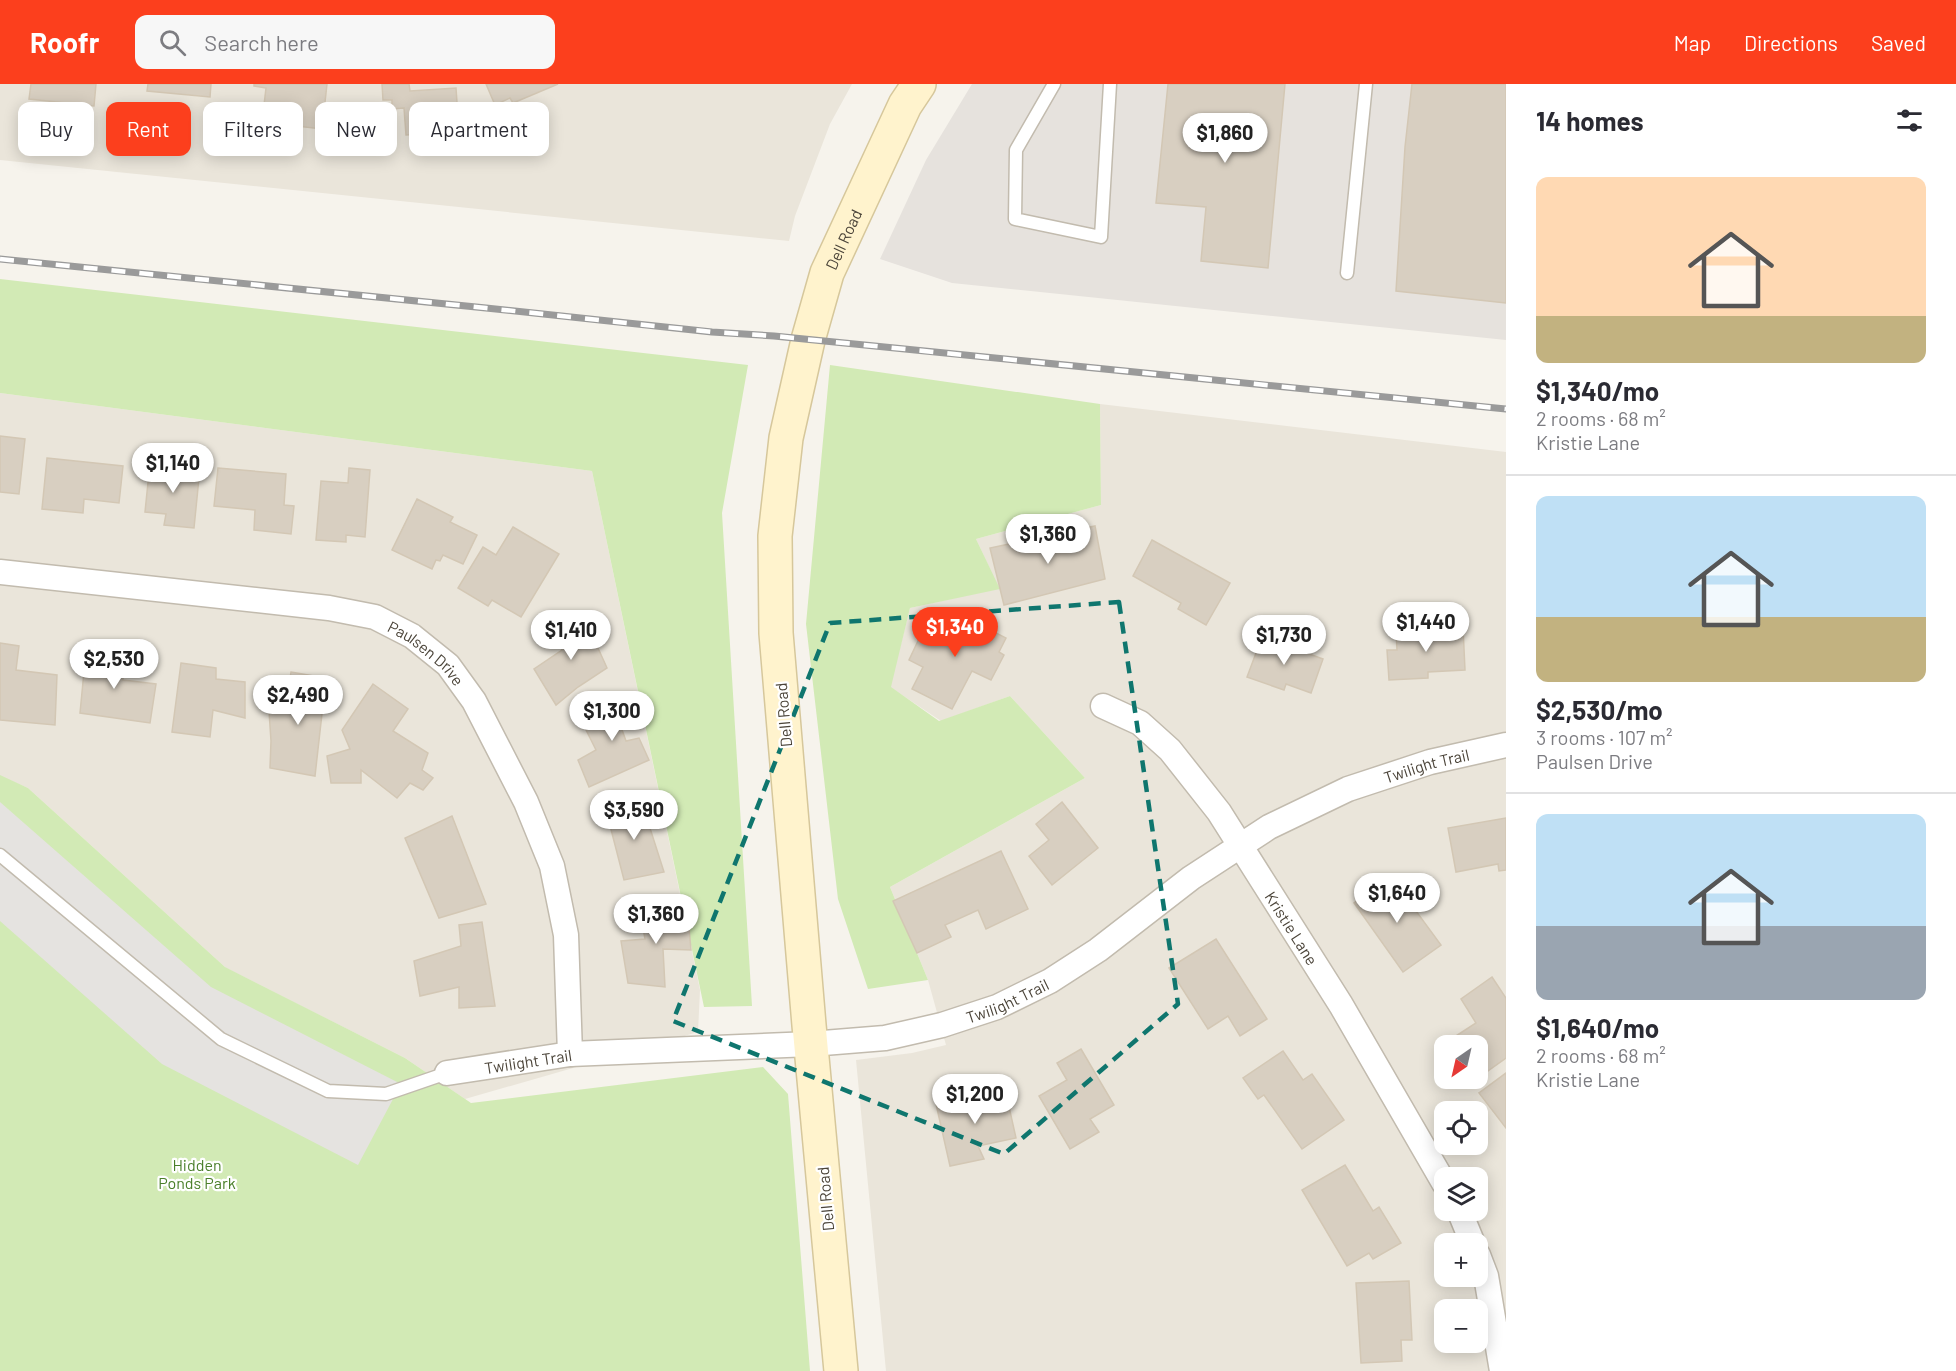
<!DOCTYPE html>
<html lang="en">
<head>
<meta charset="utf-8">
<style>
	:root { --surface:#fff; --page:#f7f7f7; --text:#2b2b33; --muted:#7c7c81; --line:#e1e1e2; --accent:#fc3f1d }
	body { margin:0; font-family:Barlow,sans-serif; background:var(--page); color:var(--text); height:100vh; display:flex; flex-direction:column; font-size:22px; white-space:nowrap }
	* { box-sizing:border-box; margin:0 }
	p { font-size:20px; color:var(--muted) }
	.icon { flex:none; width:33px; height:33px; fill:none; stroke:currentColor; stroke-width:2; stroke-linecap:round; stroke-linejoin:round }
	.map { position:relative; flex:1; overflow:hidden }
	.side { display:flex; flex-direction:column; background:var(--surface); width:450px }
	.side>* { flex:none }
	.banner { position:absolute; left:18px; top:18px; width:570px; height:54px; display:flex; gap:12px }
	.needle { width:39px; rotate:214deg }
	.buttons { position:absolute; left:1434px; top:951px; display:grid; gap:12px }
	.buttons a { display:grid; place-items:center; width:54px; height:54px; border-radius:12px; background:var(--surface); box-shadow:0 3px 15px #0003; font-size:30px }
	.price { position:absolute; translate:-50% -51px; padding:0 14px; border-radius:21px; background:#fff; color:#222; font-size:20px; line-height:39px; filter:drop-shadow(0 2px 3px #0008) }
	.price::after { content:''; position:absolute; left:50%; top:36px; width:18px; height:14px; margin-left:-9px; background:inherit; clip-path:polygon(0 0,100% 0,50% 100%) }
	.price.selected { background:var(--accent); color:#fff }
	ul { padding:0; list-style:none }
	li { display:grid; align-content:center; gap:12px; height:318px; padding:0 30px }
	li+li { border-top:2px solid var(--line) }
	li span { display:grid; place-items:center; height:186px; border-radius:12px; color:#555 }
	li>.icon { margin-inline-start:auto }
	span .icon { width:108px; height:108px; fill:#fffc; stroke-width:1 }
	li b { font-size:26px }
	h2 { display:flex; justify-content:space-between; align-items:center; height:72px; padding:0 30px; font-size:26px }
	.tag { padding:0 21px; border-radius:12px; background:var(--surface); box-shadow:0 3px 15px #0003; font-size:21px; line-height:54px }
	.tag.selected { background:var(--accent); color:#fff }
	header { display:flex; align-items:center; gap:36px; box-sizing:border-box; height:84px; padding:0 30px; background:var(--accent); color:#fff }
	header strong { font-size:28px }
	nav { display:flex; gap:33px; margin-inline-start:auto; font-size:21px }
	.search { width:420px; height:54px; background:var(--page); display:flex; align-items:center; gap:15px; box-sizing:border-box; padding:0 21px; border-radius:12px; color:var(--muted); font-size:22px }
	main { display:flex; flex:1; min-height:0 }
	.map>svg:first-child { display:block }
</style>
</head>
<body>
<header>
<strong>Roofr</strong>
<div class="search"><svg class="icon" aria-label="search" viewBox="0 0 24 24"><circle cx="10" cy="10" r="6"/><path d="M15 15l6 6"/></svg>Search here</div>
<nav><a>Map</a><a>Directions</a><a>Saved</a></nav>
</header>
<main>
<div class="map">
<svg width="1506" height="1287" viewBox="0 0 1506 1287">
	<rect width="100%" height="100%" fill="#f6f3ec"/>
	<g fill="#eae5da" fill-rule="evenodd">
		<path d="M 0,0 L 852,0 L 830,40 L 795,132 L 789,157 L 0,76 Z"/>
		<path d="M 0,309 L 592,387 L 700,906 L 698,948 L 465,1015 L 405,974 L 226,884 L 28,704 L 0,692 Z"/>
		<path d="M 1100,320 L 1506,368 L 1506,1287 L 886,1287 L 856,976 L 912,969 L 946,961 L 928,896 L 890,803 L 1085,694 L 1010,612 L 941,637 L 890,603 L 910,524 L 999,504 L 976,455 L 1101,421 ZM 1444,962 L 1478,962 L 1478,994 L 1444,994 ZM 1444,1028 L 1478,1028 L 1478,1060 L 1444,1060 ZM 1444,1094 L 1478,1094 L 1478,1126 L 1444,1126 ZM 1444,1160 L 1478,1160 L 1478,1192 L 1444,1192 ZM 1444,1226 L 1478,1226 L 1478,1258 L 1444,1258 Z"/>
	</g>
	<path fill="#e6e2dd" d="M 972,0 L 1506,0 L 1506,256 L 952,199 L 880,175 L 926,76 Z"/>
	<g fill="#d2eab5">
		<path d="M 0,195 L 748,281 L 722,429 L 752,922 L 704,923 L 592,387 L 0,309 Z"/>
		<path d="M 830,281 L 1100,320 L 1101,421 L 976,455 L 1000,505 L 910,524 L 891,603 L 939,637 L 1010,612 L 1085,694 L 890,803 L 928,896 L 868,905 L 838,815 L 806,540 Z"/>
		<path d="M 0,691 L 28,704 L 225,883 L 405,974 L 471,1019 L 763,983 L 788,1010 L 810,1287 L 0,1287 Z"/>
	</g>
	<path fill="#e5e3e0" d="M 0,718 L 211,903 L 401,1000 L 358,1081 L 162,980 L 0,837 Z"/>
	<g fill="#d8cfc1" stroke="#d3c7b4" stroke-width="1.5">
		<path d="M 31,0 L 96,0 L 94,22 L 29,15 Z"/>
		<path d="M 148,0 L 211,0 L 210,13 L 147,7 Z"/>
		<path d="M 254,0 L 327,0 L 322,45 L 262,38 L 266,4 L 254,2 Z"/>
		<path d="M 382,0 L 409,0 L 410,7 L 456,4 L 459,48 L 406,51 L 404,24 L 392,25 L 392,16 L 383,16 Z"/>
		<path d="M 486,0 L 558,0 L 513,19 L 510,14 L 495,21 Z"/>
		<path d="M 1168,0 L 1285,0 L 1268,184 L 1201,177 L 1206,123 L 1156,119 Z"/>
		<path d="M 1412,0 L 1506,0 L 1506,219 L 1396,207 L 1405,63 Z"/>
		<path d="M 0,352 L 25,355 L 19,410 L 0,408 Z"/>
		<path d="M 47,374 L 123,382 L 119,419 L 84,415 L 83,429 L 42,425 Z"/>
		<path d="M 150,379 L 200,384 L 194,444 L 164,441 L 166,430 L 145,428 Z"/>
		<path d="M 218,384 L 286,390 L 284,421 L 294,422 L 291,450 L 254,446 L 255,426 L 214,422 Z"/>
		<path d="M 349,384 L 370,386 L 365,453 L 346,451 L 346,458 L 316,456 L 321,397 L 348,399 Z"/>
		<path d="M 417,415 L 453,433 L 450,438 L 477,451 L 463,480 L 443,471 L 440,477 L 436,476 L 432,485 L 392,466 Z"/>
		<path d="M 1095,442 L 1105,495 L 1004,521 L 990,464 Z"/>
		<path d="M 513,443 L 559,470 L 521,533 L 492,516 L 488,522 L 458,504 L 483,463 L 496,471 Z"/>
		<path d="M 1152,456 L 1230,499 L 1206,541 L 1178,525 L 1181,519 L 1133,492 Z"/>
		<path d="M 961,531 L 1006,554 L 999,568 L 1004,571 L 991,596 L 972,587 L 952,625 L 912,605 L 923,583 L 909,576 L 926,540 L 939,547 L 945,535 L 956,541 Z"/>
		<path d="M 584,533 L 607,584 L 578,603 L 556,621 L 534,585 L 562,566 L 552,546 Z"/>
		<path d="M 1463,543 L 1465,586 L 1428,588 L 1428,594 L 1389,596 L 1387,566 L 1397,566 L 1396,547 Z"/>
		<path d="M 1262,553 L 1323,575 L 1311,609 L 1286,600 L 1284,606 L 1247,593 Z"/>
		<path d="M 0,559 L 19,562 L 16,586 L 57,591 L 55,641 L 0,636 Z"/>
		<path d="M 86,567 L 124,569 L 123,596 L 156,600 L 150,639 L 80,629 Z"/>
		<path d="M 181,579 L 216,584 L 216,595 L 245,598 L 245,634 L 213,626 L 210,653 L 172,648 Z"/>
		<path d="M 291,588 L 326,594 L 315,692 L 270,684 L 271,657 L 269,627 L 285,629 Z"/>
		<path d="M 373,600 L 408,625 L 393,647 L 428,669 L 422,686 L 433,694 L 423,706 L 410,699 L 397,714 L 361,686 L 361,699 L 331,699 L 327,672 L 350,665 L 342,646 Z"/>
		<path d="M 633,612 L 642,636 L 620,640 L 626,657 L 639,654 L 649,676 L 589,703 L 578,676 L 596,666 L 580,634 Z"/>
		<path d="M 641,716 L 664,788 L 624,796 L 606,726 Z"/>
		<path d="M 1062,718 L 1098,764 L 1052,801 L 1029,772 L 1049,756 L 1036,740 Z"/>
		<path d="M 452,732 L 486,820 L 439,834 L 405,754 Z"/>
		<path d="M 1506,734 L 1506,786 L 1499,787 L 1498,780 L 1456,788 L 1448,744 Z"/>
		<path d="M 1001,767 L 1028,825 L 986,845 L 978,826 L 945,841 L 951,853 L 917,869 L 893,817 Z"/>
		<path d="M 1391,793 L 1441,861 L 1403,888 L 1354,819 Z"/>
		<path d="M 687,823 L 691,866 L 663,865 L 665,903 L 628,899 L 621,857 L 645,855 L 640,827 Z"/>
		<path d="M 482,838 L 495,922 L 459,924 L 459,903 L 420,912 L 414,877 L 461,862 L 459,841 Z"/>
		<path d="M 1216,855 L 1267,935 L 1240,952 L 1228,932 L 1208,945 L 1169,884 Z"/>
		<path d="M 1492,893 L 1506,914 L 1506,974 L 1478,994 L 1478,962 L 1447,962 L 1445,959 L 1476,939 L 1461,915 Z"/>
		<path d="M 1081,965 L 1114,1021 L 1090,1035 L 1099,1048 L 1070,1065 L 1039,1012 L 1067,996 L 1057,979 Z"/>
		<path d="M 1283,967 L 1303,996 L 1312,990 L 1344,1036 L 1302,1065 L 1264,1011 L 1258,1015 L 1243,994 Z"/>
		<path d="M 1506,989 L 1506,1044 L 1479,1009 Z"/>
		<path d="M 1005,1005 L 1016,1054 L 978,1062 L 984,1075 L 950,1082 L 936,1020 Z"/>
		<path d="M 1345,1081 L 1373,1127 L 1379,1123 L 1401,1159 L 1373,1175 L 1369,1169 L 1347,1182 L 1302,1106 Z"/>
		<path d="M 1409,1197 L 1412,1256 L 1401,1256 L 1402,1277 L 1361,1279 L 1356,1199 Z"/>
	</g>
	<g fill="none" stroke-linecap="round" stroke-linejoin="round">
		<g stroke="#c2bbae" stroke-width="15">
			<g id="lane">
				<path d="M 1054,0 L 1016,66 L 1015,135 L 1101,153 L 1110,0"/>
				<path d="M 1347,189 L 1366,0"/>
				<path d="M 0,771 L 221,955 L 328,1007 L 386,1010 L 447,989"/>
			</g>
		</g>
		<g stroke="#c2bbae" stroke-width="27">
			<g id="street">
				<path id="s1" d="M 0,488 L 329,524 L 375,533 L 412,552 L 448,581 L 474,617 L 526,718 L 552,782 L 566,851 L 570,970"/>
				<path id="s2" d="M 1103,622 L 1140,639 L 1170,666 L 1219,728 L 1341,921 L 1444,1099"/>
				<path id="s3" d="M 447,989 L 570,970 L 811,960 L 885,954 L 942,941 L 997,923 L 1050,897 L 1098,866 L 1191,794 L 1269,743 L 1348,705 L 1430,678 L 1506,661"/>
				<path d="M 1459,1126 L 1473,1160"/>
				<path d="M 1478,1171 L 1486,1192 L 1502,1287"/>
			</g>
		</g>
		<g stroke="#d6c79b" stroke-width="36">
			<g id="secondary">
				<path id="s4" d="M 841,1287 L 809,941 L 776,549 L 775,452 L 786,354 L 808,256 L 827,189 L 905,21 L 919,0"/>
			</g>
		</g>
		<use href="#lane" stroke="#fff" stroke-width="12"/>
		<use href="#street" stroke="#fff" stroke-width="24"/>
		<use href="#secondary" stroke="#fff3cd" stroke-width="33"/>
		<g stroke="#9a9a9a" stroke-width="7">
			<path id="rail" d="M 0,175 L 486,224 L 712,248 L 774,252 L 1506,325"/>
		</g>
		<use href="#rail" stroke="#fff" stroke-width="4.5" stroke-dasharray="14" stroke-linecap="butt"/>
	</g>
	<path fill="none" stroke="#0f766e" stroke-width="4.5" stroke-dasharray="12 8" stroke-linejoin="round" d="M 1119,518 L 1178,920 L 1004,1070 L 673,937 L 830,539 Z"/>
	<g text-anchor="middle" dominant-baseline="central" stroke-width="4.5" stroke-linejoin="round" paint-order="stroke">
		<g font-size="16" fill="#4b4439" stroke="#fff">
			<text stroke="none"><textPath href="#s4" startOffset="1144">Dell Road</textPath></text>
			<text stroke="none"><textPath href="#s1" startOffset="441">Paulsen Drive</textPath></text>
			<text transform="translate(783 631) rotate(-95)">Dell Road</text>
			<text stroke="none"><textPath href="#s3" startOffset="1053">Twilight Trail</textPath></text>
			<text stroke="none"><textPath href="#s2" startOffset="297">Kristie Lane</textPath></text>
			<text stroke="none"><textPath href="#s3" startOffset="568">Twilight Trail</textPath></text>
			<text stroke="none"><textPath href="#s3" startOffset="82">Twilight Trail</textPath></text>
			<text transform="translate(825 1115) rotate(-95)">Dell Road</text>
		</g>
		<g font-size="16" fill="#4a7f2a" stroke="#fff">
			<text x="197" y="1080">Hidden<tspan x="197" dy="18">Ponds Park</tspan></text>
		</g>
	</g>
</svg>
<div class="buttons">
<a><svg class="needle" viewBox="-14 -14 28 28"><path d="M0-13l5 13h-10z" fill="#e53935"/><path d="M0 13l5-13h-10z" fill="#7c7c81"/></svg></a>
<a><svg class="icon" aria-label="locate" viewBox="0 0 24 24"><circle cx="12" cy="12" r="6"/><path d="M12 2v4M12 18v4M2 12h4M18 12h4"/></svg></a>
<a><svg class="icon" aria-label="layers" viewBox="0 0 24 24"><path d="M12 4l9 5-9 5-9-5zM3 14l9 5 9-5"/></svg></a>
<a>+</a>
<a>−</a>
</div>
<b class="price" style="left:1225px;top:80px">$1,860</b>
<b class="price" style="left:173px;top:410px">$1,140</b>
<b class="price" style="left:1048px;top:481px">$1,360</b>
<b class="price" style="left:1426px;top:569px">$1,440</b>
<b class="price selected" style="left:955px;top:574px">$1,340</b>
<b class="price" style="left:571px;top:577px">$1,410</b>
<b class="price" style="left:1284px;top:582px">$1,730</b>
<b class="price" style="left:114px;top:606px">$2,530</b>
<b class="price" style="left:298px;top:642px">$2,490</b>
<b class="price" style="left:612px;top:658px">$1,300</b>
<b class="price" style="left:634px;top:757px">$3,590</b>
<b class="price" style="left:1397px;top:840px">$1,640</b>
<b class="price" style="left:656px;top:861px">$1,360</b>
<b class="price" style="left:975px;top:1041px">$1,200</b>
<div class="banner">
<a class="tag">Buy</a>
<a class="tag selected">Rent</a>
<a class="tag">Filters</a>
<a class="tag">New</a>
<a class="tag">Apartment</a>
</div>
</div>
<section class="side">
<h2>14 homes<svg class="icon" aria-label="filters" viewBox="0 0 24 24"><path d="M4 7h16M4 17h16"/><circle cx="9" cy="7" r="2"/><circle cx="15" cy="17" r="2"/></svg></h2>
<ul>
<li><span style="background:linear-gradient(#ffd9b3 75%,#c2b280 0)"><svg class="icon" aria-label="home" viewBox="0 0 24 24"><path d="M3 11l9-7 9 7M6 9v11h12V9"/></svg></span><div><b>$1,340/mo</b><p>2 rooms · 68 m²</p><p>Kristie Lane</p></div></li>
<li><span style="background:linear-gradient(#bfe0f5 65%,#c2b280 0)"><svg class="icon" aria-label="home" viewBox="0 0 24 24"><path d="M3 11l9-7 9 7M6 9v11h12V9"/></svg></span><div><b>$2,530/mo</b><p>3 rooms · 107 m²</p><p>Paulsen Drive</p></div></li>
<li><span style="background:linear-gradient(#bfe0f5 60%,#9aa5b1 0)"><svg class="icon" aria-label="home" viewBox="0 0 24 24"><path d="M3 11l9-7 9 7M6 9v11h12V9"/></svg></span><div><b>$1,640/mo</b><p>2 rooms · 68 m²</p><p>Kristie Lane</p></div></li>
</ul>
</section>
</main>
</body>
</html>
